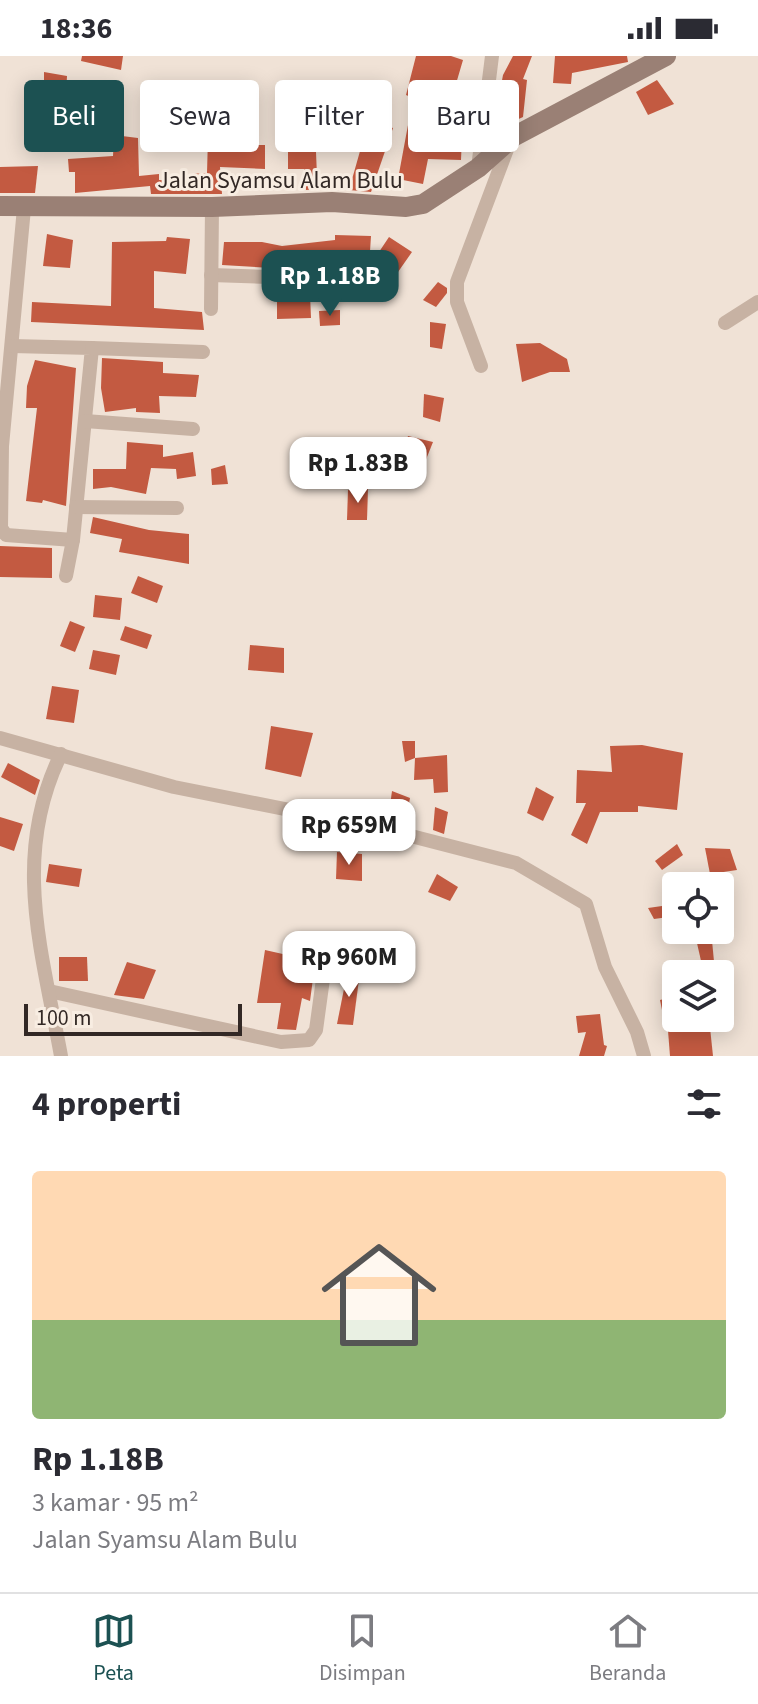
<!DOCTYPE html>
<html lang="id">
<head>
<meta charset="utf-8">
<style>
	:root { --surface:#fff; --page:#f2f2f3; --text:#2b2b33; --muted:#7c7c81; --line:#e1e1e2; --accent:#1c5152 }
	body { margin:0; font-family:"Source Sans 3",sans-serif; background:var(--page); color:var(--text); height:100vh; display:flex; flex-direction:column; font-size:30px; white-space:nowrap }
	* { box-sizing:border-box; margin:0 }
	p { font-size:26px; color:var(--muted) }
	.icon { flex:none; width:44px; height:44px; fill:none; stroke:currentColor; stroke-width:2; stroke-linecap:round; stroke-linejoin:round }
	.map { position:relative; height:1000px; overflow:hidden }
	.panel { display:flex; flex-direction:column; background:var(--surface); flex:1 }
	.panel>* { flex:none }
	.banner { position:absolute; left:24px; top:24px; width:710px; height:72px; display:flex; gap:16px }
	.buttons { position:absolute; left:662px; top:816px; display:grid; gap:16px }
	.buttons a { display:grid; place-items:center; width:72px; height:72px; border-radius:8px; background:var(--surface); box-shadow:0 4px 20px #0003; font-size:40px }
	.scale { position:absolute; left:24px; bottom:20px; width:218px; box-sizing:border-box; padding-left:8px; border:4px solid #322825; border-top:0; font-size:22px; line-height:28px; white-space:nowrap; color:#322825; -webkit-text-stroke:6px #f8ede2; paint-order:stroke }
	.price { position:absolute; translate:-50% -68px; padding:0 18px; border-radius:16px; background:#fff; color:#222; font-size:26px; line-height:52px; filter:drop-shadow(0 2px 4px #0008) }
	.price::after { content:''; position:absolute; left:50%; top:48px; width:24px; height:18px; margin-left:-12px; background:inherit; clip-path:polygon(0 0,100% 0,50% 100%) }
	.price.selected { background:var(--accent); color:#fff }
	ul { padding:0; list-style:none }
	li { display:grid; align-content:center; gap:16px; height:424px; padding:0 32px }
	li span { display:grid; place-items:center; height:248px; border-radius:8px; color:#555 }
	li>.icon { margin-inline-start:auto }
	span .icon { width:144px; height:144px; fill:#fffc; stroke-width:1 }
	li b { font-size:34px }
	h2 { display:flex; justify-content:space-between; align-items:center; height:96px; padding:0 32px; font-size:34px }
	.tag { padding:0 28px; border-radius:8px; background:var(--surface); box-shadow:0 4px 20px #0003; font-size:28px; line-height:72px }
	.tag.selected { background:var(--accent); color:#fff }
	.status { display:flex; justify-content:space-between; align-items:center; height:56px; padding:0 40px; background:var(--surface); direction:ltr }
	.status svg { height:22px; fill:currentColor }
	.tabs { display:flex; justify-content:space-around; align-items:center; height:112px; border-top:2px solid var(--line); background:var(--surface); font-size:22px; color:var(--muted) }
	.tabs a { display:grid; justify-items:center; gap:4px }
	.tabs .selected { color:var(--accent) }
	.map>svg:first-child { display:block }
</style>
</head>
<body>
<div class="status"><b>18:36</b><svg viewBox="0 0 49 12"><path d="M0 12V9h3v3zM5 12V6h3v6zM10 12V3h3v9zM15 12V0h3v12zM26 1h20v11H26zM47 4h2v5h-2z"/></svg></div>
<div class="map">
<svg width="758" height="1000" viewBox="0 0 758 1000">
	<rect width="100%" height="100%" fill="#f0e2d6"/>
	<g fill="#c35a41">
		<path d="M 82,0 L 123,0 L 121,14 L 81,5 Z"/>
		<path d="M 416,0 L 451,0 L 463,4 L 448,55 L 475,55 L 472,80 L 462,80 L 461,104 L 428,103 L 423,128 L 398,123 L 413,42 L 406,39 Z"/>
		<path d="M 513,0 L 532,0 L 523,23 L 527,24 L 523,61 L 510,67 L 494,67 L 503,19 Z"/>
		<path d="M 555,0 L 627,0 L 628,6 L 572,17 L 571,28 L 553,27 Z"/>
		<path d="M 44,16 L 67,20 L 66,39 L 63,38 L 63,72 L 36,64 L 40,40 L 44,40 Z"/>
		<path d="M 657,24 L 674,48 L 648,59 L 636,36 Z"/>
		<path d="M 330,60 L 371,64 L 393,72 L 371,136 L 349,134 L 364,81 L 328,77 Z"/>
		<path d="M 114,79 L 138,82 L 139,120 L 159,118 L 159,124 L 190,125 L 189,118 L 207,117 L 208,81 L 229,82 L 229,89 L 265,89 L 265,113 L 220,111 L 222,138 L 151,138 L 150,130 L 75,137 L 75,116 L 69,116 L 68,103 L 113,100 Z"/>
		<path d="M 288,96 L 316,96 L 317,120 L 328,119 L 329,133 L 306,134 L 304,113 L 288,113 Z"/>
		<path d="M 38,110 L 35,137 L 0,137 L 0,111 Z"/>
		<path d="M 47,178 L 73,184 L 70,212 L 43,210 Z"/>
		<path d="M 335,179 L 371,180 L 369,211 L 389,181 L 412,196 L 391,226 L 382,219 L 334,221 L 334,214 L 291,217 L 290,213 L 222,209 L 224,186 L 262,186 L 282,190 L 335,184 Z"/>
		<path d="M 167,181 L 190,183 L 186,218 L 154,215 L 154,252 L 202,256 L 204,274 L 31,266 L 32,246 L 111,250 L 112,186 L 166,185 Z"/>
		<path d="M 438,226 L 447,232 L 447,237 L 436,251 L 423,244 Z"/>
		<path d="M 277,238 L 310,238 L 311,262 L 277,263 Z"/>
		<path d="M 340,254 L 340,269 L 320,270 L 319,255 Z"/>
		<path d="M 430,266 L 446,268 L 442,293 L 430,291 Z"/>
		<path d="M 540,287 L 567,303 L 570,316 L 550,316 L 522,326 L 516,288 Z"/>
		<path d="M 102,302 L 163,306 L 163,317 L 199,319 L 196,341 L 159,340 L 160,357 L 136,356 L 136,352 L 105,356 L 101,332 Z"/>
		<path d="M 35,304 L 76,312 L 66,450 L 43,444 L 42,447 L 26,445 L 37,352 L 26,352 L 27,330 Z"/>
		<path d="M 424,338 L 444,342 L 440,366 L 423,361 Z"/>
		<path d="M 408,380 L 433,386 L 423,411 L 401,404 Z"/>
		<path d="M 127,386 L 163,389 L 163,401 L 193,396 L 196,420 L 177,423 L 176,413 L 151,412 L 146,438 L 111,431 L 93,433 L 93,413 L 126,413 Z"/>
		<path d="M 225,409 L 228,428 L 212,429 L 211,413 Z"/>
		<path d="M 368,433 L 367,464 L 347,464 L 348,434 Z"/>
		<path d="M 93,461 L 149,474 L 189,478 L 189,508 L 119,496 L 122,483 L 90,477 Z"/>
		<path d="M 0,490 L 52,492 L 52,522 L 0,521 Z"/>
		<path d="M 138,520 L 163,530 L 157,547 L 131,537 Z"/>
		<path d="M 95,539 L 122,542 L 120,564 L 93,561 Z"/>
		<path d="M 70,565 L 85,571 L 75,596 L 60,590 Z"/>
		<path d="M 125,570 L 152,579 L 147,593 L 120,584 Z"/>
		<path d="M 250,589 L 284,592 L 284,617 L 248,614 Z"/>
		<path d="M 93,594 L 120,599 L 116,619 L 89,613 Z"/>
		<path d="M 52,630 L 79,634 L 74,667 L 46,663 Z"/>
		<path d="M 271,670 L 313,677 L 301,721 L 265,713 Z"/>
		<path d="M 402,685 L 415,685 L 415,702 L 447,699 L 448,736 L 434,737 L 433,723 L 414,724 L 415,702 L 405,706 Z"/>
		<path d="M 642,689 L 683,697 L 677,754 L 638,750 L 638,756 L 600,756 L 587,788 L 571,779 L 586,747 L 576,747 L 577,714 L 612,716 L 610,690 Z"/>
		<path d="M 8,707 L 40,724 L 35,739 L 1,721 Z"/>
		<path d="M 536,731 L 554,741 L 543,765 L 527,757 Z"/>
		<path d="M 392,735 L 410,742 L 405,768 L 388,764 Z"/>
		<path d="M 435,751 L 448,756 L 444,778 L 433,774 Z"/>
		<path d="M 0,761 L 23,768 L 14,795 L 0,790 Z"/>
		<path d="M 677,788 L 683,799 L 662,814 L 655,805 Z"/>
		<path d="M 705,792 L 730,793 L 737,814 L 710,818 Z"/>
		<path d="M 337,796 L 362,798 L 362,825 L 336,823 Z"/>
		<path d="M 49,808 L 82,813 L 79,831 L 46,826 Z"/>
		<path d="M 437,818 L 458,831 L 450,845 L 428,836 Z"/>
		<path d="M 676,848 L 676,860 L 654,863 L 648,852 Z"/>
		<path d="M 694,874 L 711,874 L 715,916 L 704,918 Z"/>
		<path d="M 300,885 L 317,888 L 309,913 L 314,915 L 310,945 L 302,942 L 296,974 L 277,973 L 281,947 L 257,947 L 265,894 L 296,901 Z"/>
		<path d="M 59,901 L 87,901 L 88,925 L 59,925 Z"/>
		<path d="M 127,906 L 156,914 L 144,943 L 114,939 Z"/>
		<path d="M 348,913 L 360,916 L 353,969 L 337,968 Z"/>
		<path d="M 676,940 L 676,956 L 663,959 L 660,944 Z"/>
		<path d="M 600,958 L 604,989 L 607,990 L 604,1000 L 579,1000 L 586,976 L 578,977 L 576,960 Z"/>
		<path d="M 667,962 L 709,962 L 713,1000 L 670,1000 Z"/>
	</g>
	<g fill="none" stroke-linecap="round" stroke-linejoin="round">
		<g stroke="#c7b2a3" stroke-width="14">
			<path d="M 478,112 L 492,0"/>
			<path d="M 24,152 L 2,390 L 1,472 L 6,479 L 73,484"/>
			<path d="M 211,219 L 268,221"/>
			<path d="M 211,253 L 212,151"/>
			<path d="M 725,267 L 758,246"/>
			<path d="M 12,290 L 92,292 L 73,484 L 66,520"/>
			<path d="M 92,292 L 203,296"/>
			<path d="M 481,310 L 457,246 L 457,226 L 509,88"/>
			<path d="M 85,365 L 193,373"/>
			<path d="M 76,451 L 177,452"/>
			<path d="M 0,682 L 174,731 L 380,772 L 516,807 L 586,848 L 605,911 L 637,976 L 644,1000"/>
			<path d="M 49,935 L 281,986 L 309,984 L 316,974 L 326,901"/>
			<path d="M 61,1000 C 42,895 11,800 61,698"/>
		</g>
		<path stroke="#9a8075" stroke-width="20" d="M 0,150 L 212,151 L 332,146 L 406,151 L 423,148 L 478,112 L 513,81 L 666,0"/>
	</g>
	<g text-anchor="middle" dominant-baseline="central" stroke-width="6" stroke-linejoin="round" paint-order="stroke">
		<g font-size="24" fill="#322825" stroke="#f8ede2">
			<text x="280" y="124">Jalan Syamsu Alam Bulu</text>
		</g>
	</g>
</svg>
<div class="buttons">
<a><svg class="icon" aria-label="locate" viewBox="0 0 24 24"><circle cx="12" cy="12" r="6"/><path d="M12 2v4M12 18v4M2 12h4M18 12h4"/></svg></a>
<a><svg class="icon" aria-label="layers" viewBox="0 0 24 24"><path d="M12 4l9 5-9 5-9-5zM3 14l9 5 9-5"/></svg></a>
</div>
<div class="scale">100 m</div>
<b class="price selected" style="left:330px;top:262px">Rp 1.18B</b>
<b class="price" style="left:358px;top:449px">Rp 1.83B</b>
<b class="price" style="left:349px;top:811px">Rp 659M</b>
<b class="price" style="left:349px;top:943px">Rp 960M</b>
<div class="banner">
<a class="tag selected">Beli</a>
<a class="tag">Sewa</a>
<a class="tag">Filter</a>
<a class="tag">Baru</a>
</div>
</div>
<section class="panel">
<h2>4 properti<svg class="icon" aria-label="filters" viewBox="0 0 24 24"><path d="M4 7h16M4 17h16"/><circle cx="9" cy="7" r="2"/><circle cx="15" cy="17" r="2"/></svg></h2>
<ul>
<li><span style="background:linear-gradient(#ffd9b3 60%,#8fb573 0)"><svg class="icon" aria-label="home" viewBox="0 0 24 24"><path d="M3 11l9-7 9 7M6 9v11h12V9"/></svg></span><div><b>Rp 1.18B</b><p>3 kamar · 95 m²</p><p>Jalan Syamsu Alam Bulu</p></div></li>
</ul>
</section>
<nav class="tabs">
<a class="selected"><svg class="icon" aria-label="map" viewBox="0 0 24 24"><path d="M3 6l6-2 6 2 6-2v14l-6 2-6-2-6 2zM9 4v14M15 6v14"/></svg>Peta</a>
<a><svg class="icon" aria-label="saved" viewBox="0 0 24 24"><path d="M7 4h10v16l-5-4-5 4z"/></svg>Disimpan</a>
<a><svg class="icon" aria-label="home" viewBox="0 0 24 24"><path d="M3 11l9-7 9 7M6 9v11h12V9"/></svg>Beranda</a>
</nav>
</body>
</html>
